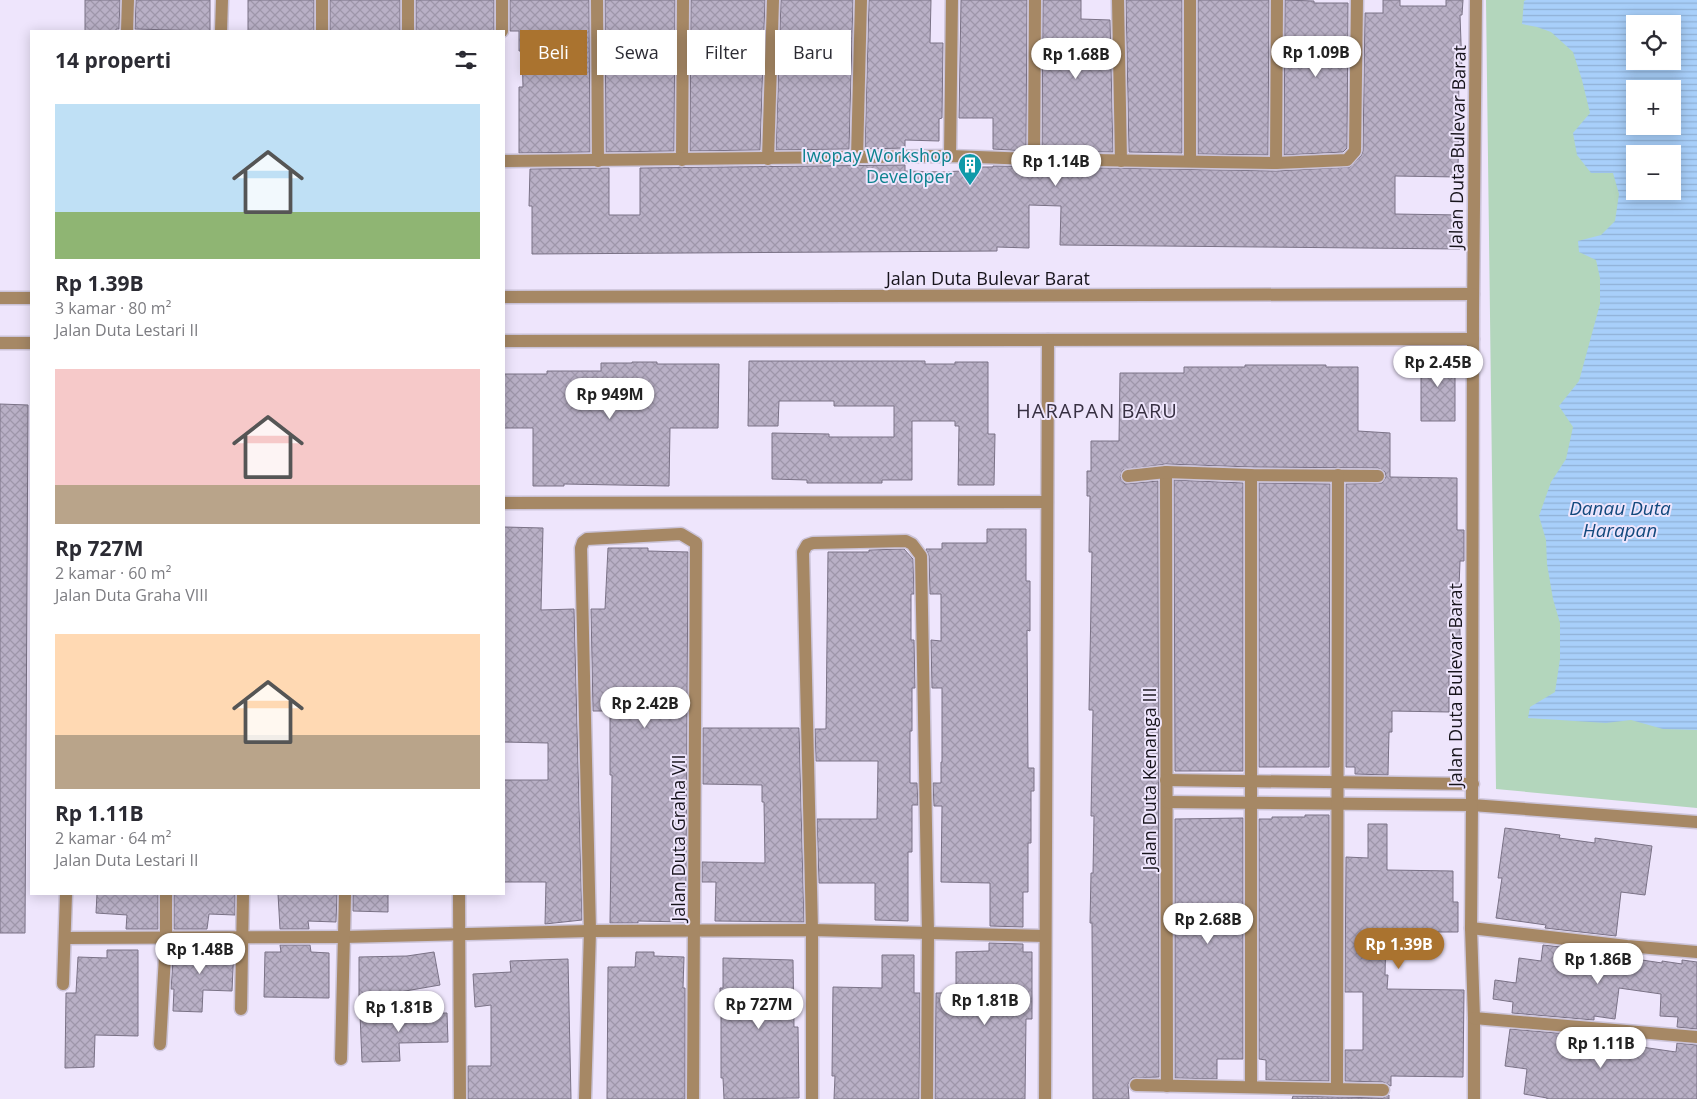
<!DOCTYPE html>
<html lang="id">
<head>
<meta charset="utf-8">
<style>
	:root { --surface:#fff; --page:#f7f7f7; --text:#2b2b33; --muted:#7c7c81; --accent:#aa732f }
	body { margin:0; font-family:"Open Sans",sans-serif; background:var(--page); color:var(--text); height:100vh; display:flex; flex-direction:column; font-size:19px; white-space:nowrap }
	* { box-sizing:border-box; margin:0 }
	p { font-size:16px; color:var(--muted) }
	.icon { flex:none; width:28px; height:28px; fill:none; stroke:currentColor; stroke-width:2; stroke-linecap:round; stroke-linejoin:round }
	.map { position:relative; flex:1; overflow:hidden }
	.sheet { position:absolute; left:30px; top:30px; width:475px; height:865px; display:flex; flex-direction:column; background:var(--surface); border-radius:0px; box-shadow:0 2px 12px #0003 }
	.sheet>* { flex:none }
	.banner { position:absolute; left:520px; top:30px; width:475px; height:45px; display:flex; gap:10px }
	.fabs { position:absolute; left:1626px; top:15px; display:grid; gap:10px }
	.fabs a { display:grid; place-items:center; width:55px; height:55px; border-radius:0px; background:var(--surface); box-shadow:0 2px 12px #0003; font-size:25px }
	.price { position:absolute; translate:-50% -42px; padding:0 11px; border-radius:18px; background:#fff; color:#222; font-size:16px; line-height:32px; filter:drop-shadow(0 1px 2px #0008) }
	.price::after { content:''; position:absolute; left:50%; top:30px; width:15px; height:11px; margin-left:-8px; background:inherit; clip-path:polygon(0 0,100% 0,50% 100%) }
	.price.active { background:var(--accent); color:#fff }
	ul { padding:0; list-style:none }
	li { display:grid; align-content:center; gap:10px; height:265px; padding:0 25px }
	li span { display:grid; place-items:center; height:155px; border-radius:0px; color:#555 }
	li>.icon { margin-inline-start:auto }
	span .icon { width:90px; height:90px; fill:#fffc; stroke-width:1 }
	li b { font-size:21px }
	h2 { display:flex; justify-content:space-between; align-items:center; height:60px; padding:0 25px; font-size:21px }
	.chip { padding:0 18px; border-radius:0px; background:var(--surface); box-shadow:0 2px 12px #0003; font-size:18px; line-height:45px }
	.chip.active { background:var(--accent); color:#fff }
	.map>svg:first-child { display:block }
</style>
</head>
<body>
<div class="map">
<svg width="1697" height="1099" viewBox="0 0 1697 1099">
	<defs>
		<pattern id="water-rules" width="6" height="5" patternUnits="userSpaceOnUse" patternTransform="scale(1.25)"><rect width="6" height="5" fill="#a8cffa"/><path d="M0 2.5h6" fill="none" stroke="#90b1d6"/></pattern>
		<pattern id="building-cross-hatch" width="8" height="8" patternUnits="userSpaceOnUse" patternTransform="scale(1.25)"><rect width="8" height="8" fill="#b9b0c6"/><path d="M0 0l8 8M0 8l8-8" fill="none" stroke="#9e96aa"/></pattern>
	</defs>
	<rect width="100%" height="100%" fill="#eee5fc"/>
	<path fill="#b3d6bc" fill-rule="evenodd" d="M 1486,0 L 1697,0 L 1697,808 L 1496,789 ZM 1635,24 L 1672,24 L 1672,61 L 1635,61 ZM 1635,89 L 1672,89 L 1672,126 L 1635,126 ZM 1635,154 L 1672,154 L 1672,191 L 1635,191 Z"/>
	<path fill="url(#water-rules)" fill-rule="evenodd" d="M 1526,0 L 1697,0 L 1697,730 L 1663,729 L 1631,720 L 1606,723 L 1528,718 L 1530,707 L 1555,692 L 1560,659 L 1560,623 L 1553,599 L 1547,564 L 1546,540 L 1539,516 L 1551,482 L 1566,459 L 1573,427 L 1559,406 L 1579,381 L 1600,304 L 1600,278 L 1596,260 L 1579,252 L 1578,241 L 1601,235 L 1615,221 L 1619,194 L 1613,173 L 1591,173 L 1577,155 L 1573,133 L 1590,113 L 1582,80 L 1573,52 L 1551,32 L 1537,27 L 1522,24 L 1524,1 ZM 1635,24 L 1672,24 L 1672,61 L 1635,61 ZM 1635,89 L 1672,89 L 1672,126 L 1635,126 ZM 1635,154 L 1672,154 L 1672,191 L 1635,191 Z"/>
	<g fill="url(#building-cross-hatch)" stroke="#7a7286">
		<path d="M 85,0 L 120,0 L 119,29 L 116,29 L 116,31 L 85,31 Z"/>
		<path d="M 136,0 L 210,0 L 210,31 L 135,29 Z"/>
		<rect x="248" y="0" width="66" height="31"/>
		<rect x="330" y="0" width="70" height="31"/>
		<rect x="416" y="0" width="78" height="31"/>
		<path d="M 510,0 L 589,0 L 590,152 L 519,153 L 519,87 L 523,87 L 522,51 L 519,51 L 519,31 L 510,31 Z"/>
		<path d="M 605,0 L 675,0 L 674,151 L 606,152 Z"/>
		<path d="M 691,0 L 765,0 L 760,150 L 690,151 Z"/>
		<path d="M 781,0 L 853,0 L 849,149 L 776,150 Z"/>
		<path d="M 869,0 L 931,0 L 930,43 L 943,43 L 942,118 L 939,119 L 939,141 L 905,140 L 905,148 L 865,149 Z"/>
		<path d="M 961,0 L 1027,0 L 1026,151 L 993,149 L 993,118 L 959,118 Z"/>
		<path d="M 1043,0 L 1081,0 L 1081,19 L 1110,20 L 1113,152 L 1042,151 Z"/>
		<path d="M 1126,0 L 1182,0 L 1182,153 L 1129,152 Z"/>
		<path d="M 1198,0 L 1269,0 L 1268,155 L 1198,154 Z"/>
		<path d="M 1285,0 L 1314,1 L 1314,3 L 1348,3 L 1347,148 L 1343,152 L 1284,155 Z"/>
		<path d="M 1383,0 L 1400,0 L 1400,6 L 1446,6 L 1446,0 L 1463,0 L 1462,15 L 1460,15 L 1462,70 L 1459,69 L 1458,177 L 1395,176 L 1395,214 L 1460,215 L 1460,249 L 1060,245 L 1061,206 L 1029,205 L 1029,248 L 997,247 L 997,251 L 532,254 L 532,206 L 529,206 L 530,169 L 609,168 L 609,215 L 640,215 L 640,168 L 905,165 L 905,171 L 942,172 L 961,171 L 961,168 L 981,169 L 981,167 L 993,167 L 993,166 L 1276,171 L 1350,167 L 1361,156 L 1363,151 L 1365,13 L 1383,13 Z"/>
		<path d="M 1421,355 L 1455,356 L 1455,421 L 1421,421 Z"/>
		<path d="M 749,361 L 925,361 L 925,364 L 955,364 L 955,362 L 988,362 L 988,434 L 995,434 L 994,485 L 958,485 L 959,426 L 955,426 L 955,421 L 912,421 L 912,480 L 882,480 L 882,483 L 807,483 L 807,480 L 772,479 L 772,433 L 829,434 L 829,437 L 894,437 L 894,406 L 834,406 L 834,401 L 779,401 L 778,426 L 748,426 Z"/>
		<path d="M 632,362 L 657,362 L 657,364 L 719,364 L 718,428 L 670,428 L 669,486 L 564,484 L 564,486 L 533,486 L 533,428 L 504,428 L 504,374 L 547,374 L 547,371 L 601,371 L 601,363 L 632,363 Z"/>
		<path d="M 1245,365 L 1326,365 L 1326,367 L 1358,367 L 1358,431 L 1390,433 L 1390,477 L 1457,478 L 1457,530 L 1464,530 L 1464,561 L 1460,561 L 1459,588 L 1461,676 L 1449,676 L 1449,712 L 1392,711 L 1392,732 L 1389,732 L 1388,775 L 1355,774 L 1355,767 L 1346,767 L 1346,484 L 1382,483 L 1386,477 L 1385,472 L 1378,468 L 1251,467 L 1166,464 L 1123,470 L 1120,477 L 1125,484 L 1158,481 L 1159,1077 L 1132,1078 L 1128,1084 L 1129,1099 L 1093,1099 L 1092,923 L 1090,923 L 1091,873 L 1093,873 L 1094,816 L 1091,816 L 1093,710 L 1089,710 L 1092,552 L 1089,552 L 1090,496 L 1087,496 L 1087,471 L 1091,471 L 1091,441 L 1119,441 L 1120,373 L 1184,373 L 1184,367 L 1245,367 Z"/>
		<path d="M 0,404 L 28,405 L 25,933 L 0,933 Z"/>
		<path d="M 1174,480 L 1243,483 L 1243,771 L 1175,771 Z"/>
		<path d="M 1259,483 L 1330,484 L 1329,767 L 1259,767 Z"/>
		<path d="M 504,527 L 543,528 L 541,610 L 574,609 L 582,920 L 545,924 L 546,882 L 504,882 L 504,780 L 548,780 L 548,743 L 504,742 Z"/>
		<path d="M 987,529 L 1026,529 L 1026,581 L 1030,581 L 1030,631 L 1027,630 L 1028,768 L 1034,768 L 1034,791 L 1031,791 L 1031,843 L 1028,843 L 1028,892 L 1023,892 L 1023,927 L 990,926 L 990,883 L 941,882 L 942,806 L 934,806 L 933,783 L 941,783 L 941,762 L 942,762 L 942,688 L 932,688 L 931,640 L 941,641 L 941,594 L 930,594 L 929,556 L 926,549 L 942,549 L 942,543 L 987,543 Z"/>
		<path d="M 608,548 L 648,548 L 648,551 L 688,552 L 686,882 L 684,922 L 638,921 L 638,923 L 610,923 L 612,775 L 610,775 L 610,711 L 593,711 L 591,609 L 605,609 Z"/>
		<path d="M 904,549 L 913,559 L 914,594 L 911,594 L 911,640 L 914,640 L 915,688 L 912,688 L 912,731 L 910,731 L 910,783 L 917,783 L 918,805 L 912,805 L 912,852 L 908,852 L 908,921 L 875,920 L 875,883 L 819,883 L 817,819 L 877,819 L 878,761 L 816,761 L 815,729 L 826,729 L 828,552 L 869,552 L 869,550 Z"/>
		<path d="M 703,728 L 799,728 L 804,922 L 715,921 L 716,882 L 702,882 L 702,862 L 765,863 L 764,802 L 762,802 L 762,785 L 703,784 Z"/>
		<path d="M 1305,815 L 1329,815 L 1329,1081 L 1266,1080 L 1266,1060 L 1259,1059 L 1259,819 L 1272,819 L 1272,817 L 1305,817 Z"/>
		<path d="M 1243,818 L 1243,1059 L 1217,1059 L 1217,1079 L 1175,1078 L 1175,819 Z"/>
		<path d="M 1368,824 L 1387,824 L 1387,870 L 1453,871 L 1453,902 L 1458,902 L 1458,932 L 1386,932 L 1385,975 L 1388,975 L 1387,989 L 1464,990 L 1463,1077 L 1391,1076 L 1391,1086 L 1383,1082 L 1345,1081 L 1345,1050 L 1363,1050 L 1363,992 L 1345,992 L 1346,857 L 1368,858 Z"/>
		<path d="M 1505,828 L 1560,835 L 1559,838 L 1595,843 L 1595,838 L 1652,846 L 1645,895 L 1621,892 L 1616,936 L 1545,928 L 1546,925 L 1496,918 L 1502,878 L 1498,878 Z"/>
		<path d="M 97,894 L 158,894 L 158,929 L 126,929 L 127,915 L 96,913 Z"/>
		<path d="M 174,894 L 235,894 L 235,915 L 209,914 L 207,929 L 174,929 Z"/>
		<path d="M 278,894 L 337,894 L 336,922 L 308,921 L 309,929 L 280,929 Z"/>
		<path d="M 353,894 L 388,894 L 388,912 L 353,911 Z"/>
		<path d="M 989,943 L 1023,944 L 1023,952 L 1032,952 L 1032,1019 L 1026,1019 L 1025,1099 L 935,1099 L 936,993 L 956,993 L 956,952 L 989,951 Z"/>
		<path d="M 280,945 L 310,945 L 311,952 L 329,953 L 329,998 L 264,997 L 265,952 L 281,952 Z"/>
		<path d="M 1543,945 L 1622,954 L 1622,957 L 1662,963 L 1662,961 L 1682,964 L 1682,960 L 1697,962 L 1697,1029 L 1677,1027 L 1678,1017 L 1660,1016 L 1661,994 L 1619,988 L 1615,1019 L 1594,1016 L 1594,1020 L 1512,1013 L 1513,1002 L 1493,999 L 1495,980 L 1516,983 L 1519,958 L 1541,961 Z"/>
		<path d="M 174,946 L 234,947 L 232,991 L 203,990 L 202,1012 L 173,1011 L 174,989 L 171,989 Z"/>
		<path d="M 107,950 L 138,950 L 138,1036 L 95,1035 L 94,1067 L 65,1068 L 66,993 L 76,993 L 78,957 L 107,958 Z"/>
		<path d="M 434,952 L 440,985 L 359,999 L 359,957 L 407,956 Z"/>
		<path d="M 636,952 L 654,952 L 654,956 L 684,957 L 683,988 L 685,988 L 685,1099 L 607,1099 L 608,967 L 635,967 Z"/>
		<path d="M 882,955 L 914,955 L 914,993 L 920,993 L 919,1099 L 834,1099 L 835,1076 L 832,1076 L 833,987 L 882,988 Z"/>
		<path d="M 723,958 L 793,960 L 794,1027 L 798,1027 L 799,1098 L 724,1099 L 723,1078 L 721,1078 L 721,1005 L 720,1005 L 720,988 L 723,988 Z"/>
		<path d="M 568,959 L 571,1099 L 468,1099 L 468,1066 L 491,1066 L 491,1005 L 475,1007 L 473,974 L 511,972 L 510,961 Z"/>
		<path d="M 447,1013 L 448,1042 L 399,1043 L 400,1061 L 362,1062 L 360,1014 Z"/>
		<path d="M 1510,1029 L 1592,1036 L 1590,1048 L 1620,1052 L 1621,1044 L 1676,1052 L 1677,1043 L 1697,1045 L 1697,1099 L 1547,1099 L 1547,1098 L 1524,1094 L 1527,1069 L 1505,1066 Z"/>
		<path d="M 1389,1095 L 1389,1099 L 1292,1099 L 1293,1096 L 1383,1098 Z"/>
	</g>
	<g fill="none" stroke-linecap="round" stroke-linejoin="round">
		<g stroke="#cbc3d8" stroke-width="15">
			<g id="minor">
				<path d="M 597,0 L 598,161"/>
				<path d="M 1118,0 L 1121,161"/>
				<path d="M 1476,0 L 1473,312 L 1472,805 L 1697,822"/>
				<path d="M 127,31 L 128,0"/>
				<path d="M 221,31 L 222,0"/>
				<path d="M 322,31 L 322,0"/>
				<path d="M 408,31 L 408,0"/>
				<path d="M 502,31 L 502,0"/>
				<path d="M 950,156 L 952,0"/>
				<path d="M 857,158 L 861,0"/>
				<path d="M 768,159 L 773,0"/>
				<path d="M 1034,159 L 1035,0"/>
				<path d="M 682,160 L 683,0"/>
				<path d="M 504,161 L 950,156 L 1034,159 L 1276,163 L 1347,160 L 1355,151 L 1357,0"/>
				<path d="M 1190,161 L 1190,0"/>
				<path d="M 1276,163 L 1277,0"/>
				<path d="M 504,297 L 1473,294"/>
				<path d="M 0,298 L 31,298"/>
				<path d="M 504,341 L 1473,339"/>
				<path d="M 0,343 L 31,343"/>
				<path d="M 1166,472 L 1167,1086"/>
				<path d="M 1251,475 L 1251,1086"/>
				<path d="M 1128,476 L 1166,472 L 1251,475 L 1378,476"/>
				<path d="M 504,503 L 1047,502"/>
				<path d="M 1166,780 L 1473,784"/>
				<path d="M 1167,802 L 1472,805 L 1471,928 L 1474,1018 L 1474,1099"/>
				<path d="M 459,894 L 460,1099"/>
				<path d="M 1471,928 L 1627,946 L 1697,952"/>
				<path d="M 65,938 L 344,937 L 590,931 L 812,930 L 1045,936"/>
				<path d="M 63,984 L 66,894"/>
				<path d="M 241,1009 L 243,894"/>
				<path d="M 1474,1018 L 1697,1037"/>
				<path d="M 160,1044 L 166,938 L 166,894"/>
				<path d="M 341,1059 L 345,894"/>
				<path d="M 1136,1085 L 1383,1090"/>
				<path d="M 1337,1089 L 1338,475"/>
				<path d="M 585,1099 L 590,931 L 581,548 L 583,542 L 587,539 L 681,534 L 696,543 L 693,1099"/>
				<path d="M 812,1099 L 812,930 L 803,552 L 807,545 L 813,543 L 906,541 L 912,544 L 921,556 L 928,932 L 927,1099"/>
				<path d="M 1045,1099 L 1048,340"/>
			</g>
		</g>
		<use href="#minor" stroke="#a68865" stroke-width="12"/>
	</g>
	<defs>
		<g id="building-pin" transform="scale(1.25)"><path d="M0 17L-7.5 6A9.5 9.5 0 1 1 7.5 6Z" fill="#0f9aa8" stroke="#eee5fc"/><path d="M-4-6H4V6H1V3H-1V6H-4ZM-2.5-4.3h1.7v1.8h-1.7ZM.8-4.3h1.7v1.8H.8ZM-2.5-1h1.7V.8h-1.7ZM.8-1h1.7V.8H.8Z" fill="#fff"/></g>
	</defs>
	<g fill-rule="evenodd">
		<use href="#building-pin" x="970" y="165"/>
	</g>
	<g text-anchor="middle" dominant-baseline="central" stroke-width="4" stroke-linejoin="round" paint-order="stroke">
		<g font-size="18" fill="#16131b" stroke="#eee5fc">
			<text transform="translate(1457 147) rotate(-89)">Jalan Duta Bulevar Barat</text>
			<text x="988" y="278">Jalan Duta Bulevar Barat</text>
			<text transform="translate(1455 685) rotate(-90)">Jalan Duta Bulevar Barat</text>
			<text transform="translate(1149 779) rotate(-90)">Jalan Duta Kenanga III</text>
			<text transform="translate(678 838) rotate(-90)">Jalan Duta Graha VII</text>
		</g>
		<g font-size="18" fill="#0d838f" stroke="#eee5fc" text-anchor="end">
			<text x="952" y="155">Iwopay Workshop<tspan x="952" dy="21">Developer</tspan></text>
		</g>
		<g font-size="19" font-style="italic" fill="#13497d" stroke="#eee5fc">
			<text x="1620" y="508">Danau Duta<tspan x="1620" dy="22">Harapan</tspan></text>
		</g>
		<g font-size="20" letter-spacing="1" fill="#373042" stroke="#eee5fc">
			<text x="1097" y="410">HARAPAN BARU</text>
		</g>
	</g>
</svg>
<div class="fabs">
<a><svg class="icon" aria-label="locate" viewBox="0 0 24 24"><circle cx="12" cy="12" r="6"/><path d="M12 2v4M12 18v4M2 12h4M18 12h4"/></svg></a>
<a>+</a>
<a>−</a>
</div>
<b class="price" style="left:1316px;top:78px">Rp 1.09B</b>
<b class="price" style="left:1076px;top:80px">Rp 1.68B</b>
<b class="price" style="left:1056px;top:187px">Rp 1.14B</b>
<b class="price" style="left:1438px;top:388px">Rp 2.45B</b>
<b class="price" style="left:610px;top:420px">Rp 949M</b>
<b class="price" style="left:645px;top:729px">Rp 2.42B</b>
<b class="price" style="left:1208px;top:945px">Rp 2.68B</b>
<b class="price active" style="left:1399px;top:970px">Rp 1.39B</b>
<b class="price" style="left:200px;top:975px">Rp 1.48B</b>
<b class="price" style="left:1598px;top:985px">Rp 1.86B</b>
<b class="price" style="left:985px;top:1026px">Rp 1.81B</b>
<b class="price" style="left:759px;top:1030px">Rp 727M</b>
<b class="price" style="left:399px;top:1033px">Rp 1.81B</b>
<b class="price" style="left:1601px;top:1069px">Rp 1.11B</b>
<div class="banner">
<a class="chip active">Beli</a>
<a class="chip">Sewa</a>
<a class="chip">Filter</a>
<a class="chip">Baru</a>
</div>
<section class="sheet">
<h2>14 properti<svg class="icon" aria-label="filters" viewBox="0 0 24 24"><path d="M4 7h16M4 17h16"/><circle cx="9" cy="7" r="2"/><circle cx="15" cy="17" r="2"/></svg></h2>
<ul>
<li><span style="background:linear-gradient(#bfe0f5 70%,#8fb573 0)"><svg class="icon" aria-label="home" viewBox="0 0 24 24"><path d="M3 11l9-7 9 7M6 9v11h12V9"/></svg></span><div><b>Rp 1.39B</b><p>3 kamar · 80 m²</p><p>Jalan Duta Lestari II</p></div></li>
<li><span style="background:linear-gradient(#f6c9c9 75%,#b9a48a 0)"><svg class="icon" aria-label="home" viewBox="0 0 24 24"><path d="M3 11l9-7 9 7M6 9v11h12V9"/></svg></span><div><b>Rp 727M</b><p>2 kamar · 60 m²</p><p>Jalan Duta Graha VIII</p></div></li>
<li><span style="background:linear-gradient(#ffd9b3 65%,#b9a48a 0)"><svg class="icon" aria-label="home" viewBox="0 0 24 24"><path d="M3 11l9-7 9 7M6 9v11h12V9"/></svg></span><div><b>Rp 1.11B</b><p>2 kamar · 64 m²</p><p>Jalan Duta Lestari II</p></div></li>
</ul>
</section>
</div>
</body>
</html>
